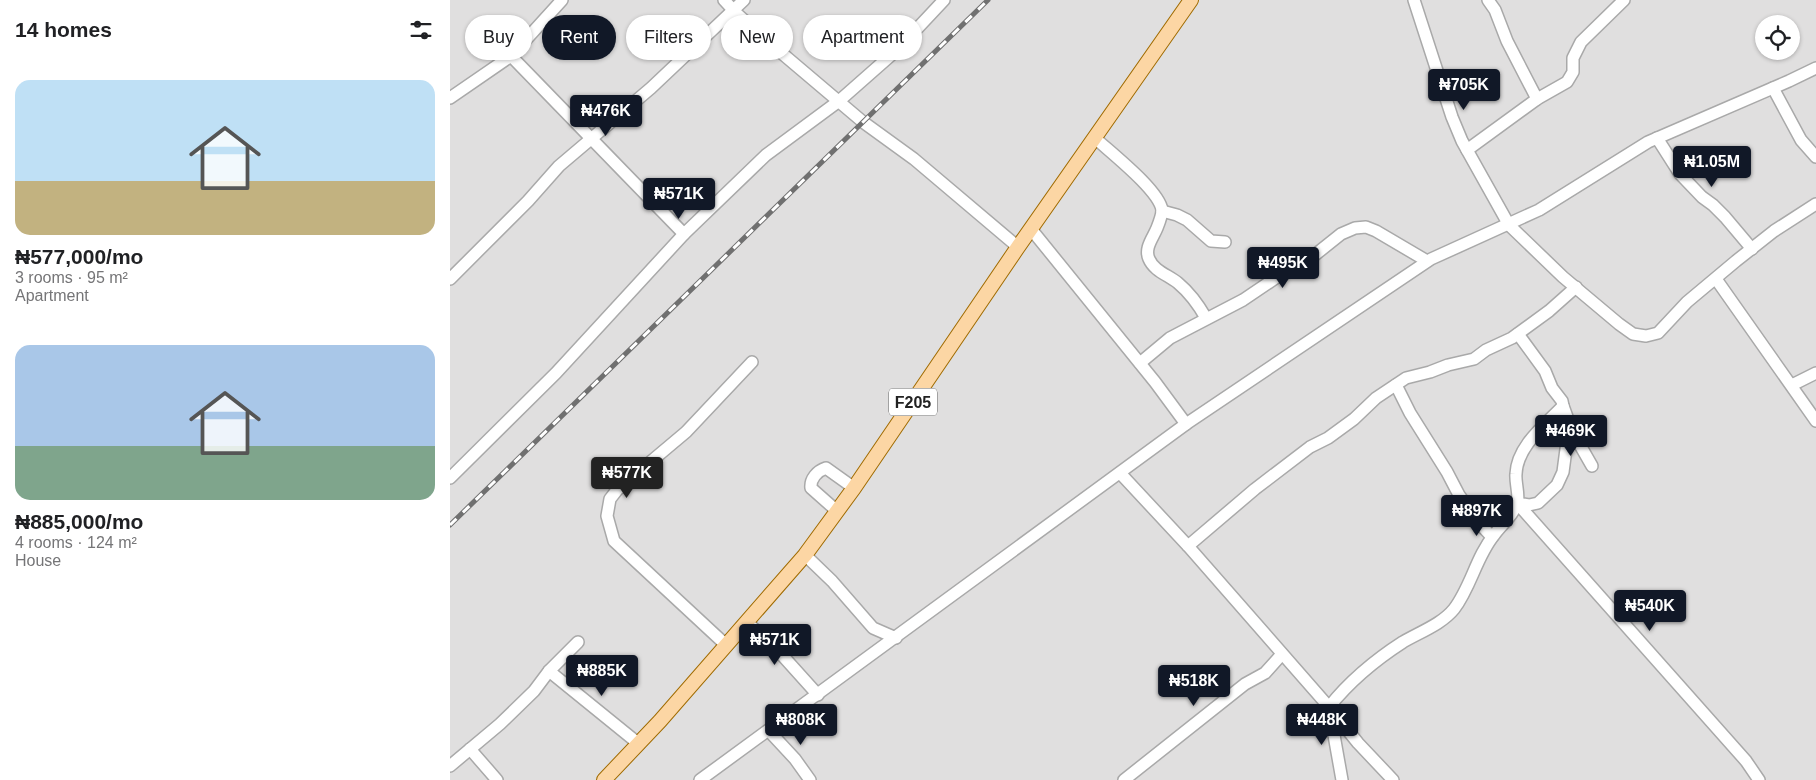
<!DOCTYPE html>
<html lang="en">
<head>
<meta charset="utf-8">
<style>
	:root { --surface:#fff; --page:#f2f2f2; --text:#202124; --muted:#757577; --accent:#111827 }
	body { margin:0; font-family:Helvetica,sans-serif; background:var(--page); color:var(--text); height:100vh; display:flex; flex-direction:column; font-size:19px; white-space:nowrap }
	* { box-sizing:border-box; margin:0 }
	p { font-size:16px; color:var(--muted) }
	.icon { flex:none; width:28px; height:28px; fill:none; stroke:currentColor; stroke-width:2; stroke-linecap:round; stroke-linejoin:round }
	.map { position:relative; flex:1; overflow:hidden }
	.side { display:flex; flex-direction:column; background:var(--surface); width:450px }
	.side>* { flex:none }
	.banner { position:absolute; left:15px; top:15px; width:475px; height:45px; display:flex; gap:10px }
	.buttons { position:absolute; left:1305px; top:15px; display:grid; gap:10px }
	.buttons a { display:grid; place-items:center; width:45px; height:45px; border-radius:50%; background:var(--surface); box-shadow:0 1px 4px #0004; font-size:25px }
	.price { position:absolute; translate:-50% -42px; padding:0 11px; border-radius:5px; background:var(--accent); color:#fff; font-size:16px; line-height:32px; filter:drop-shadow(0 1px 2px #0008) }
	.price::after { content:''; position:absolute; left:50%; top:30px; width:15px; height:11px; margin-left:-8px; background:inherit; clip-path:polygon(0 0,100% 0,50% 100%) }
	.price.selected { background:#222; color:#fff }
	ul { padding:0; list-style:none }
	li { display:grid; align-content:center; gap:10px; height:265px; padding:0 15px }
	li span { display:grid; place-items:center; height:155px; border-radius:15px; color:#555 }
	li>.icon { margin-inline-start:auto }
	span .icon { width:90px; height:90px; fill:#fffc; stroke-width:1 }
	li b { font-size:21px }
	h2 { display:flex; justify-content:space-between; align-items:center; height:60px; padding:0 15px; font-size:21px }
	.chip { padding:0 18px; border-radius:22px; background:var(--surface); box-shadow:0 1px 4px #0004; font-size:18px; line-height:45px }
	.chip.selected { background:var(--accent); color:#fff }
	main { display:flex; flex:1; min-height:0 }
	.map>svg:first-child { display:block }
</style>
</head>
<body>
<main>
<section class="side">
<h2>14 homes<svg class="icon" aria-label="filters" viewBox="0 0 24 24"><path d="M4 7h16M4 17h16"/><circle cx="9" cy="7" r="2"/><circle cx="15" cy="17" r="2"/></svg></h2>
<ul>
<li><span style="background:linear-gradient(#bfe0f5 65%,#c2b280 0)"><svg class="icon" aria-label="home" viewBox="0 0 24 24"><path d="M3 11l9-7 9 7M6 9v11h12V9"/></svg></span><div><b>₦577,000/mo</b><p>3 rooms · 95 m²</p><p>Apartment</p></div></li>
<li><span style="background:linear-gradient(#a9c7e8 65%,#7fa58c 0)"><svg class="icon" aria-label="home" viewBox="0 0 24 24"><path d="M3 11l9-7 9 7M6 9v11h12V9"/></svg></span><div><b>₦885,000/mo</b><p>4 rooms · 124 m²</p><p>House</p></div></li>
</ul>
</section>
<div class="map">
<svg width="1366" height="780" viewBox="0 0 1366 780">
	<rect width="100%" height="100%" fill="#f2efe9"/>
	<path fill="#e0dfdf" fill-rule="evenodd" d="M 0,0 L 1366,0 L 1366,780 L 0,780 ZM 1314,24 L 1341,24 L 1341,51 L 1314,51 Z"/>
	<g fill="none" stroke-linecap="round" stroke-linejoin="round">
		<g stroke="#a9a9a9" stroke-width="14">
			<g id="minor">
				<path d="M 274,0 L 287,14 L 328,50 L 413,122 L 464,159 L 568,247"/>
				<path d="M 964,0 L 1002,117 L 1012,141 L 1059,225 L 1113,277 L 1169,324 L 1183,334 L 1196,336 L 1208,333 L 1237,302 L 1286,261 L 1324,231 L 1366,204"/>
				<path d="M 1038,0 L 1045,10 L 1057,41 L 1087,99"/>
				<path d="M 61,56 L 234,234"/>
				<path d="M 1323,88 L 1351,140 L 1366,157"/>
				<path d="M 0,98 L 61,56 L 112,0"/>
				<path d="M 645,138 C 660,152 709,190 712,210 C 712,215 709,223 707,228 C 703,238 694,248 699,259 C 704,271 718,275 728,283 C 740,293 748,304 756,318"/>
				<path d="M 1207,138 L 1230,174 L 1252,197 L 1263,205 L 1275,217 L 1302,249"/>
				<path d="M 1017,150 L 1087,99 L 1117,82 L 1123,72 L 1123,58 L 1131,42 L 1174,0"/>
				<path d="M 712,211 L 727,215 L 737,220 L 761,241 L 775,242"/>
				<path d="M 581,229 L 705,382 L 736,424"/>
				<path d="M 0,279 L 78,201 L 109,166 L 201,88 L 294,0"/>
				<path d="M 1266,279 L 1366,421"/>
				<path d="M 690,363 L 720,338 L 793,300 L 830,275 L 856,262 L 891,234 L 905,228 L 916,227 L 926,231 L 977,261"/>
				<path d="M 946,385 L 960,413 L 997,472 L 1009,495 L 1030,524 L 1042,537"/>
				<path d="M 1342,385 L 1366,373"/>
				<path d="M 1118,434 L 1130,445 L 1142,466"/>
				<path d="M 670,473 L 738,546 L 879,707 L 908,743 L 943,780"/>
				<path d="M 0,478 L 106,373 L 234,234 L 316,155 L 389,101 L 448,49 L 494,0"/>
				<path d="M 1067,503 L 1296,761 L 1309,780"/>
				<path d="M 1067,503 L 1079,505 L 1088,503 L 1107,485 L 1113,472 L 1118,434 L 1117,417 L 1113,406"/>
				<path d="M 387,511 L 361,488 C 360,479 367,471 376,468 L 404,488"/>
				<path d="M 738,546 L 805,489 L 860,447 L 878,438 L 904,419 L 926,398 L 956,378 L 980,372 L 998,365 L 1024,359 L 1036,350 L 1062,338 L 1099,311 L 1126,287"/>
				<path d="M 355,555 L 382,581 L 423,628 L 446,638"/>
				<path d="M 297,622 L 332,655 L 368,695"/>
				<path d="M 276,645 L 164,541 L 157,516 L 160,499 L 167,490 L 236,432 L 302,362"/>
				<path d="M 99,671 L 189,744"/>
				<path d="M 319,731 L 345,759 L 360,780"/>
				<path d="M 20,749 L 47,780"/>
				<path d="M 0,766 L 50,724 L 84,691 L 99,671 L 128,642"/>
				<path d="M 250,780 L 736,424 L 981,259 L 1089,210 L 1198,142 L 1339,81 L 1366,68"/>
				<path d="M 674,780 L 795,684 L 815,673 L 832,654"/>
				<path d="M 892,780 L 879,707 C 899,682 925,660 953,642 C 970,632 992,624 1004,609 C 1021,587 1026,557 1044,535 C 1051,525 1063,516 1067,504 C 1070,496 1065,483 1066,474 C 1067,446 1095,425 1113,406 L 1112,401 L 1102,388 L 1095,371 L 1068,334"/>
			</g>
		</g>
		<g stroke="#a06b00" stroke-width="16">
			<path id="major" d="M 154,780 L 210,721 L 355,555 L 404,488 L 568,247 L 741,0"/>
		</g>
		<use href="#minor" stroke="#fff" stroke-width="11"/>
		<use href="#major" stroke="#fcd6a4" stroke-width="14"/>
		<g stroke="#707070" stroke-width="5">
			<path id="rail" d="M 0,525 L 538,0"/>
		</g>
		<use href="#rail" stroke="#fff" stroke-width="3" stroke-dasharray="9" stroke-linecap="butt"/>
	</g>
	<g text-anchor="middle" dominant-baseline="central" stroke-width="4" stroke-linejoin="round" paint-order="stroke">
		<rect fill="#fff" stroke="#646464" stroke-width="1" x="439" y="388.5" width="48" height="27" rx="4"/>
		<g font-size="16" font-weight="bold" fill="#222">
			<text x="463" y="402">F205</text>
		</g>
	</g>
</svg>
<div class="buttons">
<a><svg class="icon" aria-label="locate" viewBox="0 0 24 24"><circle cx="12" cy="12" r="6"/><path d="M12 2v4M12 18v4M2 12h4M18 12h4"/></svg></a>
</div>
<b class="price" style="left:1014px;top:111px">₦705K</b>
<b class="price" style="left:156px;top:137px">₦476K</b>
<b class="price" style="left:1262px;top:188px">₦1.05M</b>
<b class="price" style="left:229px;top:220px">₦571K</b>
<b class="price" style="left:833px;top:289px">₦495K</b>
<b class="price" style="left:1121px;top:457px">₦469K</b>
<b class="price selected" style="left:177px;top:499px">₦577K</b>
<b class="price" style="left:1027px;top:537px">₦897K</b>
<b class="price" style="left:1200px;top:632px">₦540K</b>
<b class="price" style="left:325px;top:666px">₦571K</b>
<b class="price" style="left:152px;top:697px">₦885K</b>
<b class="price" style="left:744px;top:707px">₦518K</b>
<b class="price" style="left:351px;top:746px">₦808K</b>
<b class="price" style="left:872px;top:746px">₦448K</b>
<div class="banner">
<a class="chip">Buy</a>
<a class="chip selected">Rent</a>
<a class="chip">Filters</a>
<a class="chip">New</a>
<a class="chip">Apartment</a>
</div>
</div>
</main>
</body>
</html>
